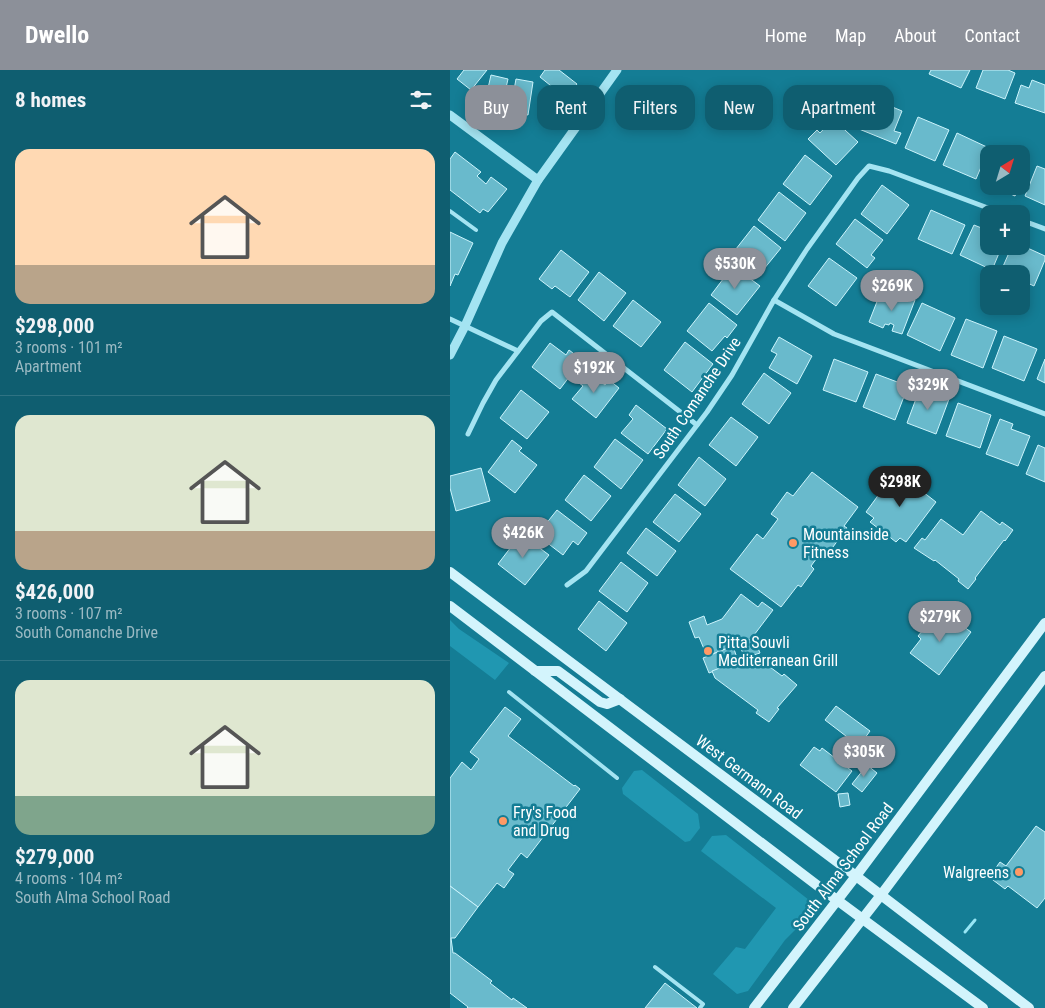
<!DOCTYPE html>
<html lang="en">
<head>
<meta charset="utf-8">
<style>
	:root { --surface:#0f5e70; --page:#1d6778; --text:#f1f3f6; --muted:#9bbac3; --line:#2f7383; --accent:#8c9099 }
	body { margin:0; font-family:"Roboto Condensed",sans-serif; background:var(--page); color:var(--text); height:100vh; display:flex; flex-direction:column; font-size:19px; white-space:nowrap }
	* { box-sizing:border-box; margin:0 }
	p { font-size:16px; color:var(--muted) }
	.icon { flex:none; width:28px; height:28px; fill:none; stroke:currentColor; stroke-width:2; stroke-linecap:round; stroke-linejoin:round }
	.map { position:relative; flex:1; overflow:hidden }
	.sheet { display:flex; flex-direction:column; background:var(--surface); width:450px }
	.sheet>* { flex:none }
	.hud { position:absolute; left:15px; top:15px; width:475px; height:45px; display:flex; gap:10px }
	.needle { width:32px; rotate:38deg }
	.buttons { position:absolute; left:530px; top:75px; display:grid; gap:10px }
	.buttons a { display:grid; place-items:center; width:50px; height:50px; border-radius:10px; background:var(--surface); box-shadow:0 2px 12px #0003; font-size:25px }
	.price { position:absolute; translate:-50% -42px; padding:0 11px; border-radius:18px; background:var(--accent); color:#fff; font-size:16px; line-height:32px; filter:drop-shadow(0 1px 2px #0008) }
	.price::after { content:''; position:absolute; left:50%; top:30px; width:15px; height:11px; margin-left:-8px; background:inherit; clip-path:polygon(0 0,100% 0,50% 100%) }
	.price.active { background:#222; color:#fff }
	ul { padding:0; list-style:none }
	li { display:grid; align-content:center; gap:10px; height:265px; padding:0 15px }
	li+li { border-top:1px solid var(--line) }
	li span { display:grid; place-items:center; height:155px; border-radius:15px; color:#555 }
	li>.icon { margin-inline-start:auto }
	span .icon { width:90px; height:90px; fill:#fffc; stroke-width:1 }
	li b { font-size:21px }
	h2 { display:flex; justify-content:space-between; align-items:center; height:60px; padding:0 15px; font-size:21px }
	.pill { padding:0 18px; border-radius:15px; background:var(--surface); box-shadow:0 2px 12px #0003; font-size:18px; line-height:45px }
	.pill.active { background:var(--accent); color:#fff }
	header { display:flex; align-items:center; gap:30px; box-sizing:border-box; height:70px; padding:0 25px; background:var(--accent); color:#fff }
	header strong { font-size:24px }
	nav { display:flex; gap:28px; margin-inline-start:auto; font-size:18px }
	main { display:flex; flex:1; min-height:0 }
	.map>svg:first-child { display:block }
</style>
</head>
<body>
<header>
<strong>Dwello</strong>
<nav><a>Home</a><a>Map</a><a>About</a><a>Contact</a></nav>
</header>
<main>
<section class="sheet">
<h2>8 homes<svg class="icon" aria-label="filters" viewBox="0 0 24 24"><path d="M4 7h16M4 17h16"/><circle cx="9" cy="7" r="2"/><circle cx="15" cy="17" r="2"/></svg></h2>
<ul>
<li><span style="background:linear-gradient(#ffd9b3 75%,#b9a48a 0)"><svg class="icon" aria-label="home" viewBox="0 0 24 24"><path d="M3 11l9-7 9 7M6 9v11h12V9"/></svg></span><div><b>$298,000</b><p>3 rooms · 101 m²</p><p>Apartment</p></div></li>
<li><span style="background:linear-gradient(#dfe7d0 75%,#b9a48a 0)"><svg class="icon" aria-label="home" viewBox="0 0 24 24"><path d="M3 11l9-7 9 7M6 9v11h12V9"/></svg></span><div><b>$426,000</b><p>3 rooms · 107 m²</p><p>South Comanche Drive</p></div></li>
<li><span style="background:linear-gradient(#dfe7d0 75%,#7fa58c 0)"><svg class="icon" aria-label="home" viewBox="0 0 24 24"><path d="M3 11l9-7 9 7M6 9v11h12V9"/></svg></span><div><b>$279,000</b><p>4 rooms · 104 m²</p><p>South Alma School Road</p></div></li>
</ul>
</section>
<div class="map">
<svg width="595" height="938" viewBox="0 0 595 938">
	<rect width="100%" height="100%" fill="#147d95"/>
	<g fill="#2097b1">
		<path d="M 0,550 L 9,559 L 59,593 L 45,610 L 0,576 Z"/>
		<path d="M 192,700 L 248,744 L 250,758 L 240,771 L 235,772 L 173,724 L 172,718 L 184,701 Z"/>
		<path d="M 276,765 L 359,830 L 362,835 L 361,844 L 335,870 L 298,921 L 287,924 L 263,904 L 286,877 L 295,879 L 326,838 L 251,781 L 262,766 Z"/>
	</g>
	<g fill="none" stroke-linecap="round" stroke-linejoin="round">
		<path stroke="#97e6f5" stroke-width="3" d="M 515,862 L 525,850"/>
	</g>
	<g fill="#69bacc" stroke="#ccf4fc">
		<path d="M 14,0 L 37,0 L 21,20 L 7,9 Z"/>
		<path d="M 95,0 L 109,0 L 127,14 L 116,28 L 90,7 Z"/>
		<path d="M 481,0 L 520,0 L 511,18 L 479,4 Z"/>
		<path d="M 533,0 L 558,0 L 565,3 L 555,29 L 526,18 Z"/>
		<path d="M 41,5 L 58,9 L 51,40 L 34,36 Z"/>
		<path d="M 66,9 L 83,12 L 78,45 L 60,42 Z"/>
		<path d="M 582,10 L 595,15 L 595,43 L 565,33 L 571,15 L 579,18 Z"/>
		<path d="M 421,28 L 452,41 L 444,61 L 451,63 L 446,74 L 409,59 Z"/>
		<path d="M 468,47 L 499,60 L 485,91 L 455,78 Z"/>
		<path d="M 383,49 L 408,72 L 386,95 L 358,69 L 367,60 L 370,63 Z"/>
		<path d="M 507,63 L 539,78 L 526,109 L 493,95 Z"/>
		<path d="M 5,82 L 31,102 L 27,106 L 36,114 L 41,107 L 57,119 L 38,142 L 33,139 L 30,143 L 0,120 L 0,89 Z"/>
		<path d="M 355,85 L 382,106 L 360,135 L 333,114 Z"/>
		<path d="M 571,91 L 579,95 L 571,113 Z"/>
		<path d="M 587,96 L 595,99 L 595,135 L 575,126 Z"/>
		<path d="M 432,115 L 459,135 L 437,164 L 411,144 Z"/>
		<path d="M 543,116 L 570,116 L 565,126 Z"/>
		<path d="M 329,122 L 356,143 L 335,171 L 308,150 Z"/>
		<path d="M 481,140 L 515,155 L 502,184 L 468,169 Z"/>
		<path d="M 405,149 L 433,170 L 421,185 L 425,188 L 417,198 L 386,174 Z"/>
		<path d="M 524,155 L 539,161 L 539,176 L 552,176 L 542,200 L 510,185 Z"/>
		<path d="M 304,156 L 331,178 L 309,205 L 282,184 Z"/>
		<path d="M 0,162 L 23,173 L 8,205 L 5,204 L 0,216 Z"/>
		<path d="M 571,175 L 595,186 L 595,190 L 584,216 L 571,210 L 571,204 L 557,204 L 551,201 L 562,176 L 571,176 Z"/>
		<path d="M 111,180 L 139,202 L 120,227 L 105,216 L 102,219 L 89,209 Z"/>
		<path d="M 379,188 L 407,208 L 386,236 L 358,216 Z"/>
		<path d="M 283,196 L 310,216 L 287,245 L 261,225 Z"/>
		<path d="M 149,202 L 176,223 L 154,251 L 128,230 Z"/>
		<path d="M 435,223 L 451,229 L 452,226 L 465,230 L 452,264 L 442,261 L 444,255 L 440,253 L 439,255 L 435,254 L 433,258 L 419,252 L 430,224 L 432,225 Z"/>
		<path d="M 183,230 L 211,252 L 191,277 L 163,256 Z"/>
		<path d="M 259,233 L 287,255 L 277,268 L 275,266 L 262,281 L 237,261 Z"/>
		<path d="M 472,233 L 505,248 L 490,281 L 457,265 Z"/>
		<path d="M 516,249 L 547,261 L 533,298 L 501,285 Z"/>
		<path d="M 554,266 L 587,279 L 574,311 L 542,298 Z"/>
		<path d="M 329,267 L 362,286 L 347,314 L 319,298 L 327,284 L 321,281 Z"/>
		<path d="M 235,272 L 263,294 L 242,322 L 214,300 Z"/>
		<path d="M 100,273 L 116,285 L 119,280 L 132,290 L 110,319 L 82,297 Z"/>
		<path d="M 384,289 L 418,302 L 406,332 L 373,320 Z"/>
		<path d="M 595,289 L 595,313 L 587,309 Z"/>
		<path d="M 137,301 L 155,315 L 159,310 L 169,318 L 146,348 L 122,329 L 133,316 L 128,312 Z"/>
		<path d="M 314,303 L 341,323 L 319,354 L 292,334 Z"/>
		<path d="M 426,304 L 458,316 L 445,350 L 413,337 Z"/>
		<path d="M 470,318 L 499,329 L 486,364 L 457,353 Z"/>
		<path d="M 71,320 L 99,342 L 77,369 L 50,348 Z"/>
		<path d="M 508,333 L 541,345 L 530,378 L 496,366 Z"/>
		<path d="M 186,335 L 217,359 L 198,384 L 171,363 L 183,349 L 179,345 Z"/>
		<path d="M 281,347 L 308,367 L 286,396 L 259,375 Z"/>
		<path d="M 550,349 L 563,354 L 561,359 L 580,366 L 568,396 L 536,384 Z"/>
		<path d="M 165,369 L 193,390 L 171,419 L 144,397 Z"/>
		<path d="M 62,370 L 72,378 L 69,381 L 87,395 L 65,423 L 38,402 Z"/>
		<path d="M 588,375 L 595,378 L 595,412 L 576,404 Z"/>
		<path d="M 249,387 L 276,409 L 255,436 L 228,415 Z"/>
		<path d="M 31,398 L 40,431 L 6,441 L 0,418 L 0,406 Z"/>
		<path d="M 446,401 L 486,432 L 456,472 L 450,468 L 446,472 L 420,452 L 424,448 L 416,442 Z"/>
		<path d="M 362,402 L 408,437 L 394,456 L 397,458 L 380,481 L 375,477 L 361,496 L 364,499 L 351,517 L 348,515 L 331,537 L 280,499 L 307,464 L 313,469 L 328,449 L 321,444 L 337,422 L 343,426 Z"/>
		<path d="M 134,405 L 161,426 L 141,451 L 115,430 Z"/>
		<path d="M 225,424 L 251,444 L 229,472 L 203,452 Z"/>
		<path d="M 107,440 L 137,463 L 128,475 L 123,471 L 113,485 L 87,465 Z"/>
		<path d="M 531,441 L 550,455 L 552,452 L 563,460 L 555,471 L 554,470 L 525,508 L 526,509 L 518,519 L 508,511 L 509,509 L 485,490 L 484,491 L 464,478 L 472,468 L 475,470 L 491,449 L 513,465 Z"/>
		<path d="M 196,458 L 226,481 L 207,506 L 177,483 Z"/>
		<path d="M 71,464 L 99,485 L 75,515 L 48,494 Z"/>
		<path d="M 171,492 L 198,513 L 177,542 L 149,521 Z"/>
		<path d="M 291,524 L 308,537 L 312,532 L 323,540 L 301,569 L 257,586 L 249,567 L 245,568 L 239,552 L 254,546 L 257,555 L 272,549 Z"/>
		<path d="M 149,531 L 177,553 L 156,581 L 128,559 Z"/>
		<path d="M 492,541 L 521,562 L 489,605 L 460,583 L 471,569 L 468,566 L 478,554 L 481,556 Z"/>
		<path d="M 304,568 L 310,583 L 295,588 L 289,574 Z"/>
		<path d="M 283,576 L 286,585 L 272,591 L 274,597 L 259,603 L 253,588 Z"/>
		<path d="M 304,585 L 332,606 L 334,604 L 347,615 L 327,638 L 329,639 L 319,652 L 306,643 L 308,640 L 265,608 L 262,601 Z"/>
		<path d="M 386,636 L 420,661 L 409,676 L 375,650 Z"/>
		<path d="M 55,637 L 71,649 L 58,666 L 124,716 L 125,715 L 130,719 L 77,788 L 71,783 L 58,800 L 64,804 L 54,818 L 47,813 L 28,837 L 0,816 L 0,708 L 12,692 L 21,700 L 29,689 L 20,682 Z"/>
		<path d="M 364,677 L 370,681 L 372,678 L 402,701 L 386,722 L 350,695 Z"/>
		<path d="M 417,695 L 427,703 L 412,722 L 402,714 Z"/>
		<path d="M 398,723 L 400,735 L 390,737 L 388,724 Z"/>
		<path d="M 586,756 L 595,762 L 595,828 L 587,838 L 558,816 L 555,819 L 539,807 L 550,792 L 556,796 Z"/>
		<path d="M 0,816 L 28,837 L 5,868 L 1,868 L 3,883 L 5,883 L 42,911 L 40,913 L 62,930 L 63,928 L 77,938 L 17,938 L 18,937 L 0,923 Z"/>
		<path d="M 215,913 L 247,938 L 195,938 Z"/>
	</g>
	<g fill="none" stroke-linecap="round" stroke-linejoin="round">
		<g stroke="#a4e4f2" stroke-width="4">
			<path d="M 0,141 L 26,160"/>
			<path d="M 59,622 L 167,708"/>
			<path d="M 205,897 L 253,934 L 250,938"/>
		</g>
		<g stroke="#a4e4f2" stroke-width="5">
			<path d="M 571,150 L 595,159"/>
			<path d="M 324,230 L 384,264 L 595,344"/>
			<path d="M 0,249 L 68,281"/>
			<path d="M 18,364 L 33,333 L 46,310 L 91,251 L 102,242 L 247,355"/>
			<path d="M 117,515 L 136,501 L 257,342 L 282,305 L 324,230 L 357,179 L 408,108 L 419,96 L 439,101 L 554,144"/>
		</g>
		<g stroke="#a4e4f2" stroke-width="9">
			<path d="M 0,45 L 88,110"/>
			<path d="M 0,285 L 15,256 L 52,173 L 88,110 L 167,0"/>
		</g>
		<g stroke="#d3f4fc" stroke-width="10">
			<path d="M 0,502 L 406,806 L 579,938"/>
			<path d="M 0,536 L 368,816 L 533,938"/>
			<path d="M 85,601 L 108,601 L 150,632 L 157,634 L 170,629"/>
			<path d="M 304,938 L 406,806 L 595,553"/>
			<path d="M 343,938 L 431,825 L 595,606"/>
		</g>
	</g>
	<g fill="#ff9965" stroke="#147d95" stroke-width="2">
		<circle cx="343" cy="473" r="5"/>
		<circle cx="258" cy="581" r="5"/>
		<circle cx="53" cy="751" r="5"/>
		<circle cx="569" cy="802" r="5"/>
	</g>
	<g text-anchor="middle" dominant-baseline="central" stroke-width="5" stroke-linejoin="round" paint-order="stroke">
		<g font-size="16" fill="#fff" stroke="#147d95">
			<text transform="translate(247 328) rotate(-56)">South Comanche Drive</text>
			<text transform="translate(299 707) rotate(37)">West Germann Road</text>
			<text transform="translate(393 797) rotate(-53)">South Alma School Road</text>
		</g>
		<g font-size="16" fill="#fff" stroke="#147d95" text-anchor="start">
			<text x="353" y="464">Mountainside<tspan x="353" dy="18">Fitness</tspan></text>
			<text x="268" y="572">Pitta Souvli<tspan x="268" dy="18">Mediterranean Grill</tspan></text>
			<text x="63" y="742">Fry's Food<tspan x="63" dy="18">and Drug</tspan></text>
			<text x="559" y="802" text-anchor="end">Walgreens</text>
		</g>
	</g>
</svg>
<div class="buttons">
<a><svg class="needle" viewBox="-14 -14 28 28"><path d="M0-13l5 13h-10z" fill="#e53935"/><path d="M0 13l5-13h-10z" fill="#9bbac3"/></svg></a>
<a>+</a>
<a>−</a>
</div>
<b class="price" style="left:285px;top:220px">$530K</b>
<b class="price" style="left:442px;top:242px">$269K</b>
<b class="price" style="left:144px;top:324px">$192K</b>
<b class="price" style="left:478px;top:341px">$329K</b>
<b class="price active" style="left:450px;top:438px">$298K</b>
<b class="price" style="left:73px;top:489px">$426K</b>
<b class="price" style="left:490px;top:573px">$279K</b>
<b class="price" style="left:414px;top:708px">$305K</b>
<div class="hud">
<a class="pill active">Buy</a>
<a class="pill">Rent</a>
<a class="pill">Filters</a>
<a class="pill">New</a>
<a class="pill">Apartment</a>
</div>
</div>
</main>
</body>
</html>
